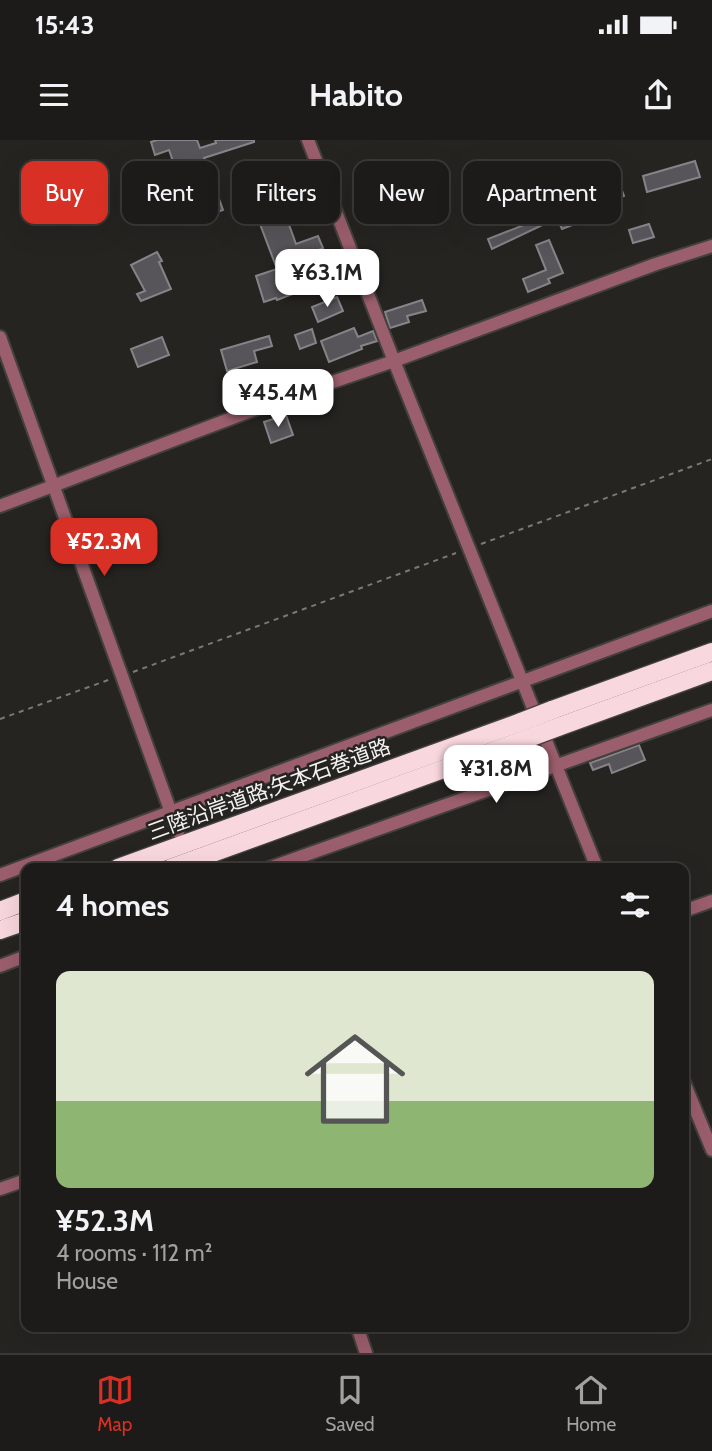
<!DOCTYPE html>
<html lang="en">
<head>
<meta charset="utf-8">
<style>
	:root { --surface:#1c1b19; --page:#252422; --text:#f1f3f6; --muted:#a0a1a2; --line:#3a3938; --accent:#d93025 }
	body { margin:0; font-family:Cabin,"Noto Sans JP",sans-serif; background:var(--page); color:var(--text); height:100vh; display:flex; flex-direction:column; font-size:26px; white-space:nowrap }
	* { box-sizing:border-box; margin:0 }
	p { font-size:23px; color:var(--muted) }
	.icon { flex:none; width:38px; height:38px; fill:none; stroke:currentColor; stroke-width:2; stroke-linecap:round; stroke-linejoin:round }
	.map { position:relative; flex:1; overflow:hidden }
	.side { position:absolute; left:21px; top:723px; width:668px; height:469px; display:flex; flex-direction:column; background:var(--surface); border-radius:14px; box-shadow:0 7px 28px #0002,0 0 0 2px var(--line) }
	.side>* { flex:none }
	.hud { position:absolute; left:21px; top:21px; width:670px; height:63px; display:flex; gap:14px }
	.price { position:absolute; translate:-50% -60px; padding:0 16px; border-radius:14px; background:#fff; color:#222; font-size:23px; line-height:46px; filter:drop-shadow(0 2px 4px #0008) }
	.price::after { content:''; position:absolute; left:50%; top:42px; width:21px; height:16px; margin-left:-10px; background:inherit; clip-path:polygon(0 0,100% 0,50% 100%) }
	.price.current { background:var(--accent); color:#fff }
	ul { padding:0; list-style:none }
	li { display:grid; align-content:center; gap:14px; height:371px; padding:0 35px }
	li span { display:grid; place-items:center; height:217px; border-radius:14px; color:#555 }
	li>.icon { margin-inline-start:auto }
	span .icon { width:126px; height:126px; fill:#fffc; stroke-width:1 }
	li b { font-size:30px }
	h2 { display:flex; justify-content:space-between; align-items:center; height:84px; padding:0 35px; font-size:30px }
	.tag { padding:0 24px; border-radius:14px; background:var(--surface); box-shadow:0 7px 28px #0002,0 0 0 2px var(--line); font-size:24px; line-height:63px }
	.tag.current { background:var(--accent); color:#fff }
	.status { display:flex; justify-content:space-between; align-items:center; height:49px; padding:0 35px; background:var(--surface); direction:ltr }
	.status svg { height:19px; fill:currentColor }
	header { display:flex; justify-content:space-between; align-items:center; height:91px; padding:0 35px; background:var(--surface); font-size:32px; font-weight:700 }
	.tab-bar { display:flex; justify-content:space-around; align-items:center; height:98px; border-top:2px solid var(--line); background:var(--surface); font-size:19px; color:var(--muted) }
	.tab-bar a { display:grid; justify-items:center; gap:4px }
	.tab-bar .current { color:var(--accent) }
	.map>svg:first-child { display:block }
</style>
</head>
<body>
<div class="status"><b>15:43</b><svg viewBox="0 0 49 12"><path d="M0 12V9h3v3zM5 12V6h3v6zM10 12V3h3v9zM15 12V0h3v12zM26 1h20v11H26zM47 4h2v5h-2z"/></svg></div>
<header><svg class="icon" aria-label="menu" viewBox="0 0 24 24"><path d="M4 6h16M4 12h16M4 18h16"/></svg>Habito<svg class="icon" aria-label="share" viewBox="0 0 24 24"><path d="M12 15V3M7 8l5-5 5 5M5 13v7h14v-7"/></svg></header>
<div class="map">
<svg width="712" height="1213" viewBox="0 0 712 1213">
	<rect width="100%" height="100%" fill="#262421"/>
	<g fill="#575559" stroke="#868489" stroke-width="2">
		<path d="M 157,0 L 197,0 L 200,8 L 216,3 L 215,0 L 254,0 L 254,2 L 204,18 L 223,70 L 194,81 L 169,10 L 155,15 L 151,2 Z"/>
		<path d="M 695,21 L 700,37 L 647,52 L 643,36 Z"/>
		<path d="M 294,22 L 313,69 L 287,79 L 296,104 L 318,96 L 323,108 L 295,121 L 306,149 L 277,160 L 276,158 L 264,162 L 256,136 L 277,129 L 252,63 L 294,47 L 286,26 Z"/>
		<path d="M 617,37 L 624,56 L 588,70 L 591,78 L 562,89 L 557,78 L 492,109 L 488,99 L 524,85 L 515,67 L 534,59 L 542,76 L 594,55 L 591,48 Z"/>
		<path d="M 649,84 L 654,97 L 633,103 L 629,90 Z"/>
		<path d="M 549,100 L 563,133 L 548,139 L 550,143 L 528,152 L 523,139 L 546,130 L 536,105 Z"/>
		<path d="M 157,112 L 162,121 L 159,122 L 171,149 L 141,161 L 137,154 L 145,151 L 131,125 Z"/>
		<path d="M 337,157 L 343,171 L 318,182 L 312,167 Z"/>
		<path d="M 422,160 L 426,171 L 407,176 L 409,182 L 390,188 L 385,172 Z"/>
		<path d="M 354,188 L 358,197 L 373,191 L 377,201 L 361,206 L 362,209 L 329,222 L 321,201 Z"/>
		<path d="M 312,189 L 316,203 L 300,209 L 295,195 Z"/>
		<path d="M 269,196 L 272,206 L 254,211 L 257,222 L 227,231 L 221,210 Z"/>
		<path d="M 162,197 L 169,215 L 138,227 L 131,209 Z"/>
		<path d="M 286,275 L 293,295 L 271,303 L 264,282 Z"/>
		<path d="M 639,605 L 645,620 L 612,633 L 609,624 L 593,630 L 590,623 Z"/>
	</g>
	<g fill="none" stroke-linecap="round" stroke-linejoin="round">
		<g stroke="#43413e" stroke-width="16">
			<g id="minor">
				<path d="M 308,0 L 394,221 L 597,728"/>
				<path d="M 0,197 L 178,692"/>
				<path d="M 0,366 L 277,261 L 394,221 L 656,124 L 712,106"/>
				<path d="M 269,728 L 712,570"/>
				<path d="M 0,735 C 238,649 474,557 712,471"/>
				<path d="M 684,771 L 712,761"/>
				<path d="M 0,826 L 26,816"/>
				<path d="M 684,942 L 712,1010"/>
				<path d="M 0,1049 L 26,1040"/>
				<path d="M 357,1186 L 366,1213"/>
			</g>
		</g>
		<g stroke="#43413e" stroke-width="21">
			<g id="highway">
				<path d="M 552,570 L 712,512"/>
				<path d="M 558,587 L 712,531"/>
				<path d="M 118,728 L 521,582"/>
				<path d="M 171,728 L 526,599"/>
				<path d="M 0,771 L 26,761"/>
				<path d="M 0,790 L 26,781"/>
			</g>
		</g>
		<g stroke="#7a7976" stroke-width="2" stroke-dasharray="5 5" stroke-linecap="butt">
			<path d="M 481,404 L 712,319"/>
			<path d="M 133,532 L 456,413"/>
			<path d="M 0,579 L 111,539"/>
		</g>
		<use href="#minor" stroke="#9b5e6c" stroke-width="12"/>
		<use href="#highway" stroke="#f8d8de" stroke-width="18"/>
		<g stroke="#43413e" stroke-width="21" stroke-linecap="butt">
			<g id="highway-bridge">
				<path d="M 521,582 L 552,570"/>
				<path d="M 526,599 L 558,587"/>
			</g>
		</g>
		<use href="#highway-bridge" stroke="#f8d8de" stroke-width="18"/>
	</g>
	<g text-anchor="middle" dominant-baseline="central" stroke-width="5" stroke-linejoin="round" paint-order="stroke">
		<g font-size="21" fill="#f4f3f1" stroke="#262421">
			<text transform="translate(269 649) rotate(-20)">三陸沿岸道路;矢本石巻道路</text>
		</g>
	</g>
</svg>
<b class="price" style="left:327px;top:169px">¥63.1M</b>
<b class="price" style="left:278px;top:289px">¥45.4M</b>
<b class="price current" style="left:104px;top:438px">¥52.3M</b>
<b class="price" style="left:496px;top:665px">¥31.8M</b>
<div class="hud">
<a class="tag current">Buy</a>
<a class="tag">Rent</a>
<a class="tag">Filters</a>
<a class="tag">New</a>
<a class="tag">Apartment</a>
</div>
<section class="side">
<h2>4 homes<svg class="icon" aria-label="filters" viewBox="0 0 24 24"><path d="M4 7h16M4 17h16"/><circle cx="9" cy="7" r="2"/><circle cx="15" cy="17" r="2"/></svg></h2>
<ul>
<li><span style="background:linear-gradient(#dfe7d0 60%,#8fb573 0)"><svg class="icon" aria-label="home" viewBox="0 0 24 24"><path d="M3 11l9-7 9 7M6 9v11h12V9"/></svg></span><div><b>¥52.3M</b><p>4 rooms · 112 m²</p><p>House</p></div></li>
</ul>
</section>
</div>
<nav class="tab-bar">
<a class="current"><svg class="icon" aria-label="map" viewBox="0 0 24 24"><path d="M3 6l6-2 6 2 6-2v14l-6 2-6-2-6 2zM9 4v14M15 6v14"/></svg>Map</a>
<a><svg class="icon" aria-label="saved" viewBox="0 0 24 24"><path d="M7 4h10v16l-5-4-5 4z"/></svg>Saved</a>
<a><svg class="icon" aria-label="home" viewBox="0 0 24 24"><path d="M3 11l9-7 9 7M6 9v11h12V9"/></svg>Home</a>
</nav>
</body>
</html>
